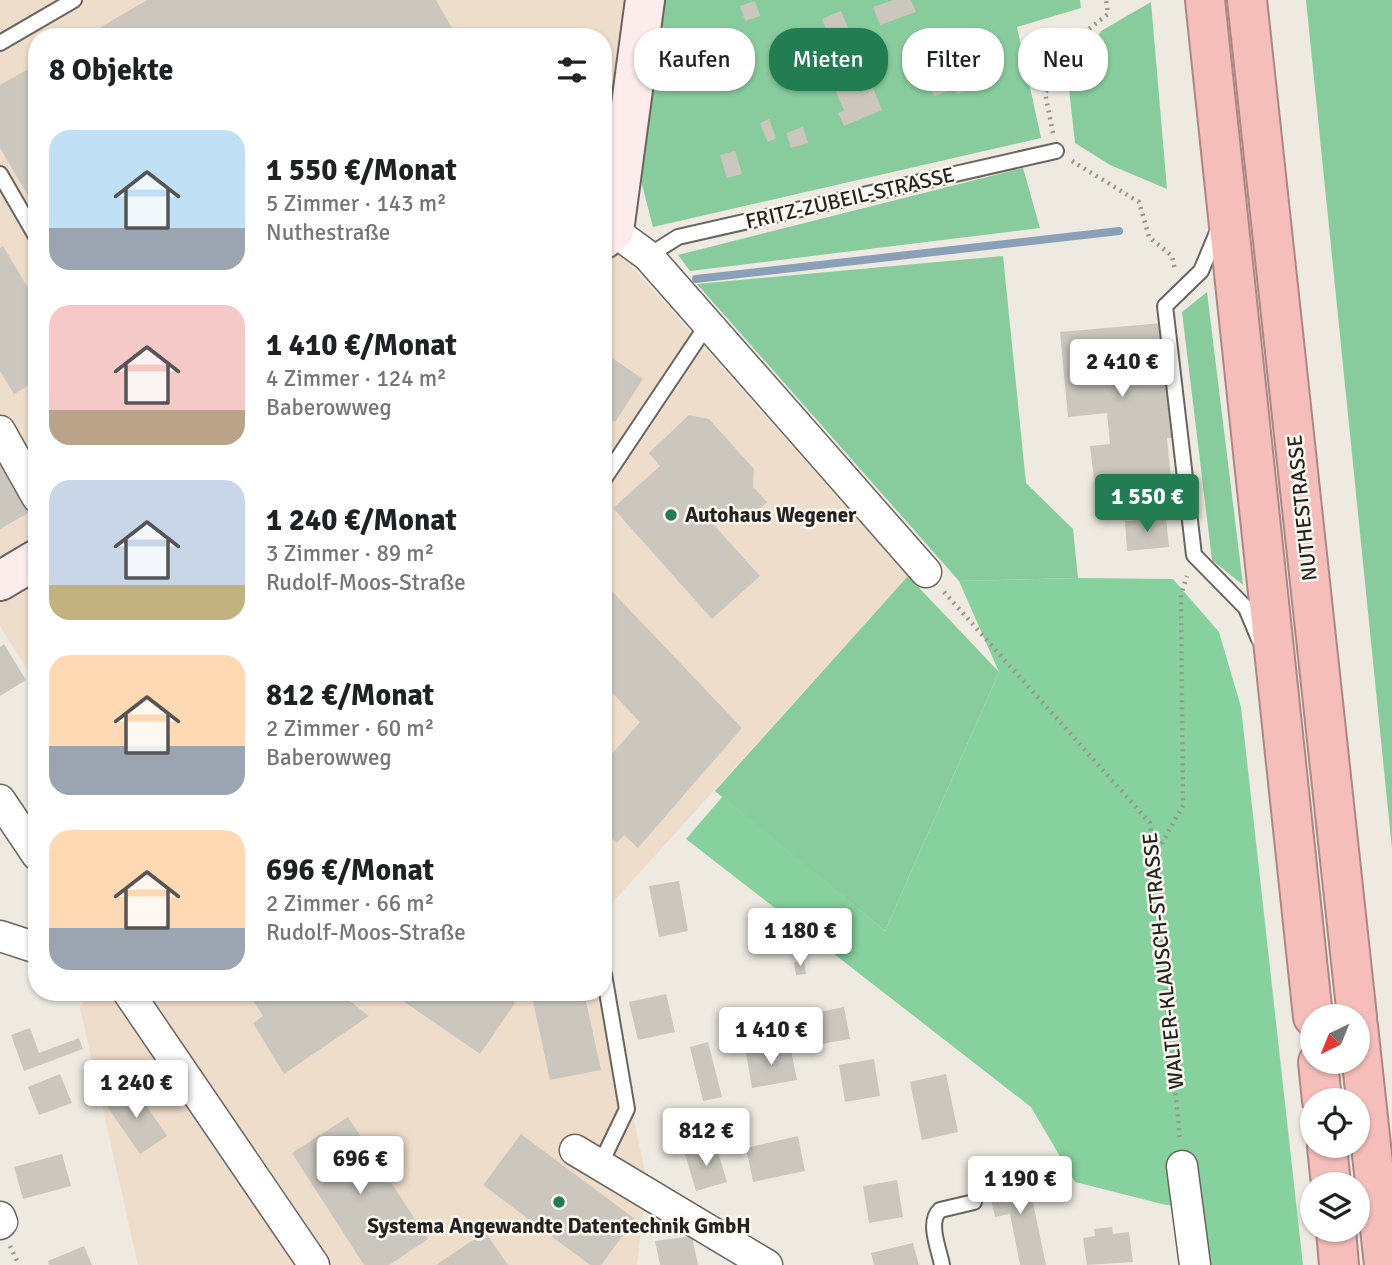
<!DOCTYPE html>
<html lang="de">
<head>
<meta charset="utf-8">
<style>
	:root { --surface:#fff; --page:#f2f2f2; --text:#202124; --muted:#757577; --accent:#227d53 }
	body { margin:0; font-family:Signika,sans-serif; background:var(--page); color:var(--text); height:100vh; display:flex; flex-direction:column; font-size:26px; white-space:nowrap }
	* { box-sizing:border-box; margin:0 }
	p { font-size:23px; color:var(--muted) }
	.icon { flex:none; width:38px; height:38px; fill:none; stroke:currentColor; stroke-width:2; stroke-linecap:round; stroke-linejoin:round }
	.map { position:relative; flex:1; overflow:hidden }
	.sheet { position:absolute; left:28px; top:28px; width:584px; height:973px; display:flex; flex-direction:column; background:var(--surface); border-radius:28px; box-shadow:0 2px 5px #0004 }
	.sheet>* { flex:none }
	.guide { position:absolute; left:634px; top:28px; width:653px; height:63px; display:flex; gap:14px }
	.needle { width:46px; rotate:223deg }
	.controls { position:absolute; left:1300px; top:1004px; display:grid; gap:14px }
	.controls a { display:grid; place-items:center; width:70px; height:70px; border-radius:50%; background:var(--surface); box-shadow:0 2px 5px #0004; font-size:35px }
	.price { position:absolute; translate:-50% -60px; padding:0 16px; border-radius:7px; background:#fff; color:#222; font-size:23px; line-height:46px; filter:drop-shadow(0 2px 4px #0008) }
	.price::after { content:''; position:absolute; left:50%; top:42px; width:21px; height:16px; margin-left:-10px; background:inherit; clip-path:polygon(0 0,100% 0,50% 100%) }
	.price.active { background:var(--accent); color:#fff }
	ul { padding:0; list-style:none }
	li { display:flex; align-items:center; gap:21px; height:175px; padding:0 21px }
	li span { display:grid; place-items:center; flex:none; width:196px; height:140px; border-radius:21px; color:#555 }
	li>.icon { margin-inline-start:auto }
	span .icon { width:84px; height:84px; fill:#fffc; stroke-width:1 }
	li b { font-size:30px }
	h2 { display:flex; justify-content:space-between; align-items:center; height:84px; padding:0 21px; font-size:30px }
	.tag { padding:0 24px; border-radius:28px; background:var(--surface); box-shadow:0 2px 5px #0004; font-size:24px; line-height:63px }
	.tag.active { background:var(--accent); color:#fff }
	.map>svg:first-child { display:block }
</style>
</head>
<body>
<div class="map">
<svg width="1392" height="1265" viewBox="0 0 1392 1265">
	<rect width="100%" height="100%" fill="#eeeae2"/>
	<g fill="#efddcc">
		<path d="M 0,0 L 628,0 L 604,200 L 604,37 L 37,37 L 37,685 L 0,626 Z"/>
		<path d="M 604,213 L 627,261 L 908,576 L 604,912 Z"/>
		<path d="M 604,984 L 647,1180 L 637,1265 L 138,1265 L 80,1008 L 90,992 L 604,992 Z"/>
	</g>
	<g fill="#88cc9d">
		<path d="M 662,0 L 1080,0 L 1081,8 L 1017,27 L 1041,138 L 653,227 L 640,177 Z"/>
		<path d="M 1306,0 L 1392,0 L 1392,849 Z"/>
		<path d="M 1151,2 L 1167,189 L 1110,165 L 1075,143 L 1069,89 L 1101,31 Z"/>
		<path d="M 1023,168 L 1040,228 L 690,271 L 678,255 Z"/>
		<path d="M 1003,256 L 1026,483 L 1073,529 L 1078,578 L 959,581 L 697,284 Z"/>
		<path d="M 1207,292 L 1243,585 L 1212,560 L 1182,312 Z"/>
		<path d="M 908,576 L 999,672 L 885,931 L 715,791 Z"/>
	</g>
	<path fill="#87d19e" d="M 1078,578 L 1173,579 L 1219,632 L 1241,707 L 1303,1265 L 1208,1265 L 1200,1205 L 1166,1205 L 1075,1182 L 1031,1107 L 686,839 L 723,796 L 885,931 L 999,672 L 959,581 Z"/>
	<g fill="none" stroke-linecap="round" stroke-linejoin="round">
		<path stroke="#8aa0b9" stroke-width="8" d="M 696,279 L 1119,231"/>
	</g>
	<g fill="#cbc7bf">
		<path d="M 147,0 L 436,0 L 457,37 L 84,37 Z"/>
		<path d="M 894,0 L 911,0 L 916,12 L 880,25 L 873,7 Z"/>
		<path d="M 755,1 L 760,16 L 745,21 L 740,6 Z"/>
		<path d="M 841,11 L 882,110 L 844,126 L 838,113 L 844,111 L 832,82 L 825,85 L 818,69 L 840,60 L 822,19 Z"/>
		<path d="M 674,48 L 703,51 L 699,78 L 670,73 Z"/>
		<path d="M 965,48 L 978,87 L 957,94 L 955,89 L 934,96 L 927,75 L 948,68 L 944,56 Z"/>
		<path d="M 37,64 L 37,211 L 0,148 L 0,85 Z"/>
		<path d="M 769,119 L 776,138 L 768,142 L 760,123 Z"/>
		<path d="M 803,127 L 808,143 L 791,148 L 786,133 Z"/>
		<path d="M 735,151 L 742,174 L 727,178 L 720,155 Z"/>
		<path d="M 3,246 L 37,303 L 37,381 L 14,394 L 0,371 L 0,248 Z"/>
		<path d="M 1162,323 L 1173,438 L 1167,438 L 1171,479 L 1095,486 L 1090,446 L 1110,444 L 1107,413 L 1068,417 L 1060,332 Z"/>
		<path d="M 612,358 L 643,379 L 615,422 L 604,414 L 604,370 Z"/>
		<path d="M 689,415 L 709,419 L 754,469 L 753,487 L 767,502 L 745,521 L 732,508 L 713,524 L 760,576 L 712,619 L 613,508 L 660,466 L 649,453 Z"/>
		<path d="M 0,459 L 30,512 L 0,529 Z"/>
		<path d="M 1166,518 L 1169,547 L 1127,551 L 1125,521 Z"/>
		<path d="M 604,583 L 742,728 L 638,848 L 624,835 L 617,843 L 604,831 L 604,763 L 640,722 L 604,684 Z"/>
		<path d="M 4,644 L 26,680 L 0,696 L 0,647 Z"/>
		<path d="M 679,881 L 688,931 L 659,937 L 649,886 Z"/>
		<path d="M 804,961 L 806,974 L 796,975 L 794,962 Z"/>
		<path d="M 258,992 L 338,992 L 369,1016 L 284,1074 L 253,1023 L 263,1016 L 251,997 Z"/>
		<path d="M 390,992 L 499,992 L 515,1003 L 480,1054 Z"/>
		<path d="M 531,992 L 584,992 L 601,1070 L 550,1080 Z"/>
		<path d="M 666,994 L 675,1032 L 638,1040 L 629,1002 Z"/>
		<path d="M 844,1007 L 850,1039 L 821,1044 L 815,1013 Z"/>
		<path d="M 30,1028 L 39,1053 L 79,1038 L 83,1049 L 24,1071 L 11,1035 Z"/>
		<path d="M 708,1042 L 722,1097 L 703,1101 L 690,1047 Z"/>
		<path d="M 790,1045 L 797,1080 L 752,1088 L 746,1053 Z"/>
		<path d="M 874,1059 L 880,1096 L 845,1102 L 839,1065 Z"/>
		<path d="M 60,1074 L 72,1103 L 39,1115 L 28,1087 Z"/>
		<path d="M 946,1074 L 958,1132 L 922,1140 L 910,1082 Z"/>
		<path d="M 133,1086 L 167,1136 L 140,1154 L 106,1105 Z"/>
		<path d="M 348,1117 L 428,1239 L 389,1265 L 364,1265 L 292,1153 Z"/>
		<path d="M 521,1134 L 635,1219 L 601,1265 L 590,1265 L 483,1185 Z"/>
		<path d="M 798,1136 L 805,1171 L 753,1182 L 746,1148 Z"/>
		<path d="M 716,1145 L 727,1182 L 696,1191 L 685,1154 Z"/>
		<path d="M 62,1154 L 71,1186 L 23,1199 L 14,1167 Z"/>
		<path d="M 1026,1169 L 1038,1227 L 1046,1265 L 1020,1265 L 1010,1214 L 995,1217 L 989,1189 L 1007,1185 L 1004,1173 Z"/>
		<path d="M 897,1180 L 903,1217 L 869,1223 L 863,1186 Z"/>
		<path d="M 1112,1227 L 1113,1234 L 1129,1232 L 1133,1262 L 1087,1265 L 1083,1238 L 1095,1236 L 1094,1229 Z"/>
		<path d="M 485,1232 L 508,1265 L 436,1265 Z"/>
		<path d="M 692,1236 L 698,1265 L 660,1265 L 655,1241 Z"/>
		<path d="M 913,1243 L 919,1265 L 874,1265 L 871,1253 Z"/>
		<path d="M 84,1246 L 92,1265 L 49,1265 L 48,1261 Z"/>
	</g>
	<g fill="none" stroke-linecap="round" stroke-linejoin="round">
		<g stroke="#69655e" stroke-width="18">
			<g id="lane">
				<path d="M 0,43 L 74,0"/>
				<path d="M 0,174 L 37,238"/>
				<path d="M 1219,228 L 1201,271 L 1165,306 L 1194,555 L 1246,608 L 1259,639"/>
				<path d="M 648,256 L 678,237 L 1056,151"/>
				<path d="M 604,479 L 707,325"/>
				<path d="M 600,1165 L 627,1109 L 604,974"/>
				<path d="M 942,1265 C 939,1249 927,1222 940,1210 L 974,1202"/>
			</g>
		</g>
		<g stroke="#69655e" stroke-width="33">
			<g id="street">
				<path d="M 614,231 L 648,256 L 926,572"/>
				<path d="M 0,431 L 37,497"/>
				<path d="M 0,800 L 37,855"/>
				<path d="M 0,936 L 37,948"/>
				<path d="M 128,992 L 314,1265"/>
				<path d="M 575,1150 L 767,1265"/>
				<path d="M 1182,1166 L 1195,1265"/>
				<path d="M 0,1217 L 2,1222 L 0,1224"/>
			</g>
		</g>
		<g stroke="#69655e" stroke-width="42">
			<g id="secondary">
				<path d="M 604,239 L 614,231 L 645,0"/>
				<path d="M 0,581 L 37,559"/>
			</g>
		</g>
		<g stroke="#ac8785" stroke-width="42">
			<g id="highway">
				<path d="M 1205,0 L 1313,1017"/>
				<path d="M 1247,0 L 1357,1017"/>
				<path d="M 1358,1026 L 1384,1265"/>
				<path d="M 1318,1062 L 1322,1101"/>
				<path d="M 1327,1146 L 1331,1185"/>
				<path d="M 1336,1230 L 1339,1265"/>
			</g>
		</g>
		<g stroke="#9a9691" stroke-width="4.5" stroke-dasharray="2 5" stroke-linecap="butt">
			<path d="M 1053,133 L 1045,93 L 1085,32 L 1108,14 L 1106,0"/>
			<path d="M 1072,161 L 1139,202 L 1149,237 L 1172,256 L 1175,270"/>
			<path d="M 944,592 L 1150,823 L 1180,1140"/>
			<path d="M 1155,856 L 1183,805 L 1181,595 L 1187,576"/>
			<path d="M 10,1246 L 19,1265"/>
		</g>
		<use href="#lane" stroke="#fff" stroke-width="14"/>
		<use href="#street" stroke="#fff" stroke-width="30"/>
		<use href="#secondary" stroke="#fceceb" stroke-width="38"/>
		<use href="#highway" stroke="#f5bebb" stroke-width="38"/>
	</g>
	<g fill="#227d53" stroke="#fcf7ef" stroke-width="2.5">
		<circle cx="671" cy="515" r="7"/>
		<circle cx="559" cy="1202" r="7"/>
	</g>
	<g text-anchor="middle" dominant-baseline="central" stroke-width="5" stroke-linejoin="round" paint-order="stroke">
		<g font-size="21" fill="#242220" stroke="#fcf7ef">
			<text transform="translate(850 198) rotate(-13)">FRITZ-ZUBEIL-STRASSE</text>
			<text transform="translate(1302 508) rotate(-96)">NUTHESTRASSE</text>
			<text transform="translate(1163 961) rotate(-96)">WALTER-KLAUSCH-STRASSE</text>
		</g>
		<g font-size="21" font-weight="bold" fill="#242220" stroke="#fcf7ef" text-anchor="start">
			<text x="685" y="515">Autohaus Wegener</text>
			<text x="559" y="1226" text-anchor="middle">Systema Angewandte Datentechnik GmbH</text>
		</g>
	</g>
</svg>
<div class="controls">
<a><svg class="needle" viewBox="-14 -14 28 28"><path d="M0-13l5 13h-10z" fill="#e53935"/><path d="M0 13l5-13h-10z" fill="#757577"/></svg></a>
<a><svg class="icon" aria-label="locate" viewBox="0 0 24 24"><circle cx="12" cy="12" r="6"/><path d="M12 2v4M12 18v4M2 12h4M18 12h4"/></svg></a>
<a><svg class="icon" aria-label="layers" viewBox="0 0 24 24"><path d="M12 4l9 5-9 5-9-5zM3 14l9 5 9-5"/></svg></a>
</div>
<b class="price" style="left:1122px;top:399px">2 410 €</b>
<b class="price active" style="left:1147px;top:534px">1 550 €</b>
<b class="price" style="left:800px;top:968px">1 180 €</b>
<b class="price" style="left:771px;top:1067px">1 410 €</b>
<b class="price" style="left:136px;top:1120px">1 240 €</b>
<b class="price" style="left:706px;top:1168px">812 €</b>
<b class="price" style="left:360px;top:1196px">696 €</b>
<b class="price" style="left:1020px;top:1216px">1 190 €</b>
<div class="guide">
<a class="tag">Kaufen</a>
<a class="tag active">Mieten</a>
<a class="tag">Filter</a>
<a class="tag">Neu</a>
</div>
<section class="sheet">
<h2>8 Objekte<svg class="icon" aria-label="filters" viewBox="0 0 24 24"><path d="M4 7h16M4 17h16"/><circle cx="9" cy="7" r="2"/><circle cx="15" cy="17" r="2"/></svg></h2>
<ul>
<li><span style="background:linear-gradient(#bfe0f5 70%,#9aa5b1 0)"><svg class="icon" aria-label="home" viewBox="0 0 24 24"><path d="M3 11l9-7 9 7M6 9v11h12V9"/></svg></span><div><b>1 550 €/Monat</b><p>5 Zimmer · 143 m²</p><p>Nuthestraße</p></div></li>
<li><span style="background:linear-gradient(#f6c9c9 75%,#b9a48a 0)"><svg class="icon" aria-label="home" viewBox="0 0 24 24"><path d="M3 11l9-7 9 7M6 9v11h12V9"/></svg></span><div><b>1 410 €/Monat</b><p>4 Zimmer · 124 m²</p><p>Baberowweg</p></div></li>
<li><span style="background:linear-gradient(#c9d6e8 75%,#c2b280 0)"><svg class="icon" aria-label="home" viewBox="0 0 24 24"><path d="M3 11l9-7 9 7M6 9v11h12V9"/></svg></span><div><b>1 240 €/Monat</b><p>3 Zimmer · 89 m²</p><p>Rudolf-Moos-Straße</p></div></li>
<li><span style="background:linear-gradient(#ffd9b3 65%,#9aa5b1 0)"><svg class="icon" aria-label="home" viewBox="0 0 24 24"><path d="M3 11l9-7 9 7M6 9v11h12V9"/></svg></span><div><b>812 €/Monat</b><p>2 Zimmer · 60 m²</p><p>Baberowweg</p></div></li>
<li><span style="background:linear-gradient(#ffd9b3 70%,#9aa5b1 0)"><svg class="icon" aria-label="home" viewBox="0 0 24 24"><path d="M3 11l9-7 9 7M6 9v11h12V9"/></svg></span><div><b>696 €/Monat</b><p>2 Zimmer · 66 m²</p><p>Rudolf-Moos-Straße</p></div></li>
</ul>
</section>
</div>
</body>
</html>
